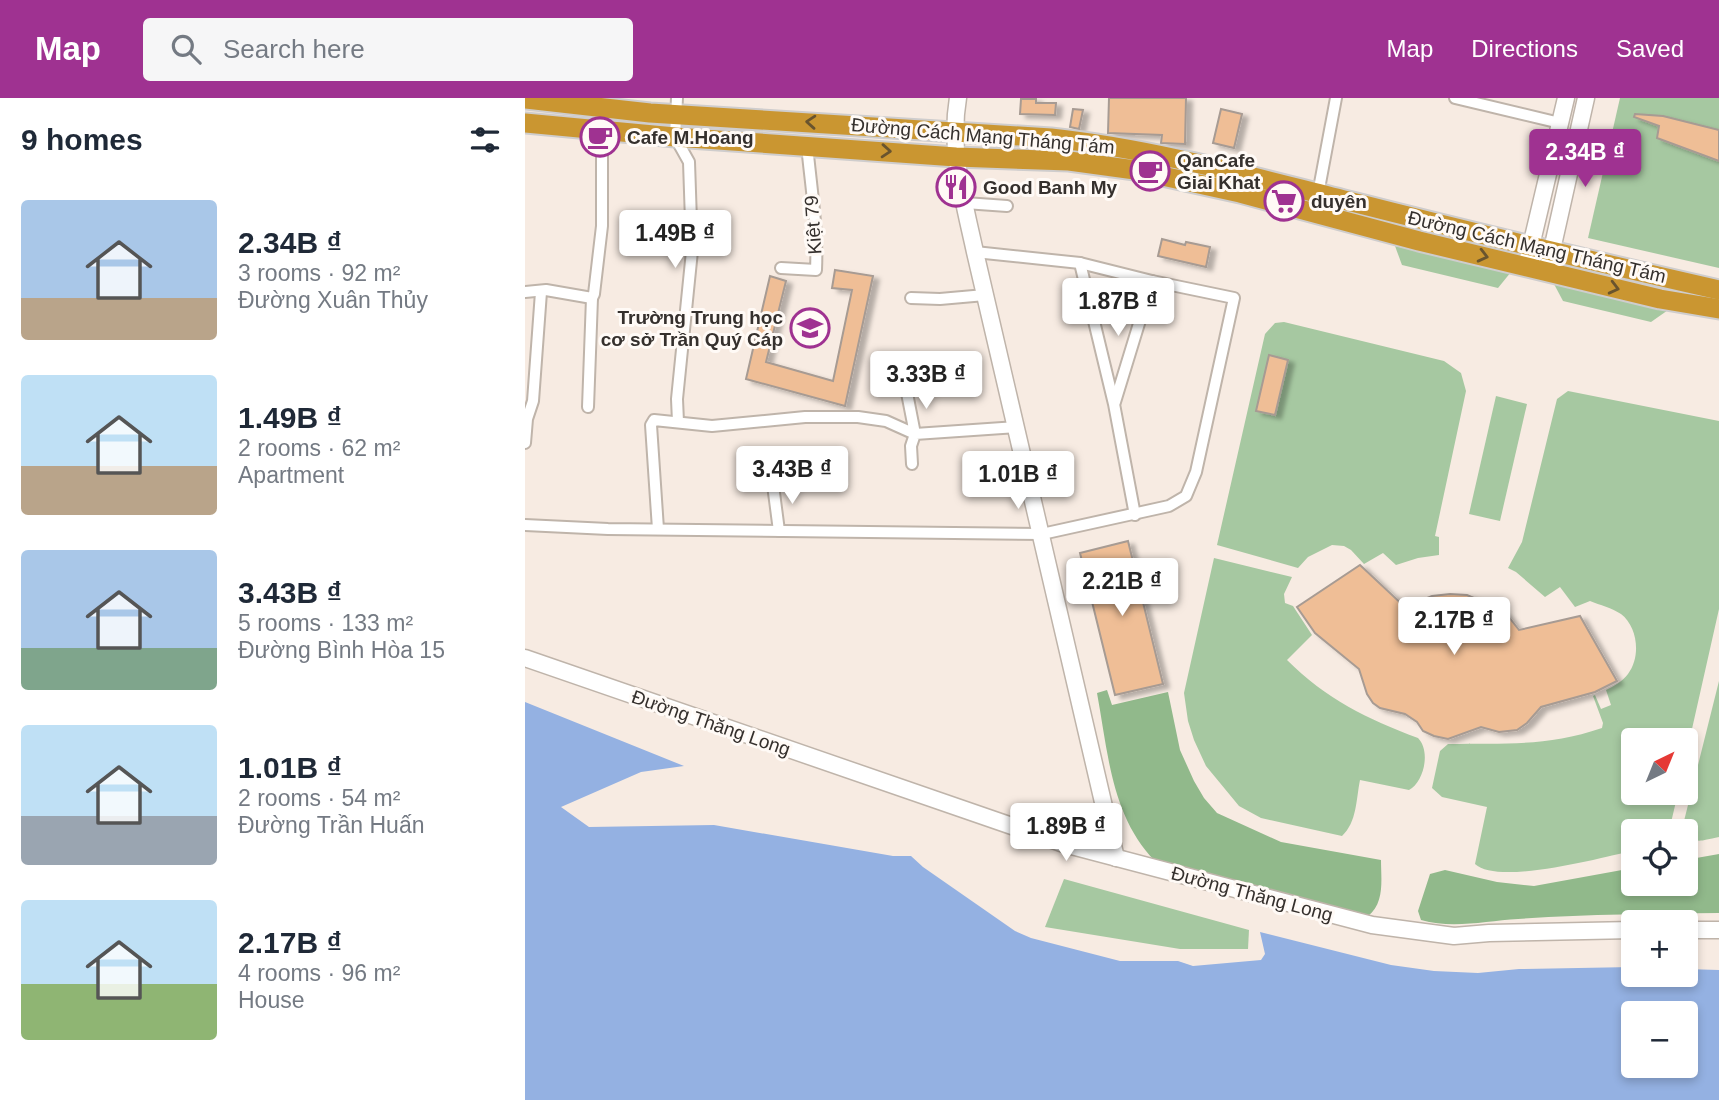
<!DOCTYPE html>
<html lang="en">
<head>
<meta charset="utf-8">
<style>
	:root { --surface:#fff; --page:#f6f6f7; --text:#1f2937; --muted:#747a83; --accent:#9f3291 }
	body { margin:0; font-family:Helvetica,sans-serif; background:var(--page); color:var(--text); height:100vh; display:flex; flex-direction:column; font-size:26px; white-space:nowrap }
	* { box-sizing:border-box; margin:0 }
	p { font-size:23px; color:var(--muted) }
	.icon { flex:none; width:38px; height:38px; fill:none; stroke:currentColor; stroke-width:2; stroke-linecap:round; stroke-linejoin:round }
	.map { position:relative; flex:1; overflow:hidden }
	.panel { display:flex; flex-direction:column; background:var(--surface); width:525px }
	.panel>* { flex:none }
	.needle { width:46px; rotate:43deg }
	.buttons { position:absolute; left:1096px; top:630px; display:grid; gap:14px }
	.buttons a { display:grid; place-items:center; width:77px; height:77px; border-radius:7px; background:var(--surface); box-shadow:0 4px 10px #0003; font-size:35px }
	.price { position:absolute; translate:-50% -60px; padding:0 16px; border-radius:7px; background:#fff; color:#222; font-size:23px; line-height:46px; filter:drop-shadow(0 2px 4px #0008) }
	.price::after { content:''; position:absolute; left:50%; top:42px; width:21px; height:16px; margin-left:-10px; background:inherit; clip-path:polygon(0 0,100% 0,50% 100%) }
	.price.selected { background:var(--accent); color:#fff }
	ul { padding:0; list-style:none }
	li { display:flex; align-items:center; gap:21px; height:175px; padding:0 21px }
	li span { display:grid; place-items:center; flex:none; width:196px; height:140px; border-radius:7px; color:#555 }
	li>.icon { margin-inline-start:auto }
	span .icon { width:84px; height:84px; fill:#fffc; stroke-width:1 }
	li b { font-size:30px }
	h2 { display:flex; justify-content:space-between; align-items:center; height:84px; padding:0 21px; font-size:30px }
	header { display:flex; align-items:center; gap:42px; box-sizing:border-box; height:98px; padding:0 35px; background:var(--accent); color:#fff }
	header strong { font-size:33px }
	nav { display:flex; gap:38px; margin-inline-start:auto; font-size:24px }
	.search { width:490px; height:63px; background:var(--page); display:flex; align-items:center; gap:18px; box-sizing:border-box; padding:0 24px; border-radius:7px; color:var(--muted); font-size:26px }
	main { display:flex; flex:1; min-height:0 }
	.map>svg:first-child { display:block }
</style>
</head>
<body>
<header>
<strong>Map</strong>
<div class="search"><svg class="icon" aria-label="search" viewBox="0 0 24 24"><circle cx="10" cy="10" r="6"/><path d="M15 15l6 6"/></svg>Search here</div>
<nav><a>Map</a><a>Directions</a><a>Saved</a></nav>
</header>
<main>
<section class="panel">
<h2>9 homes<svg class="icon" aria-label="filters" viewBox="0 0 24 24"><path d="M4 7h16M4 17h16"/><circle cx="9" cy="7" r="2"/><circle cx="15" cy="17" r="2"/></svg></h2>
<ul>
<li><span style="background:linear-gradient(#a9c7e8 70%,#b9a48a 0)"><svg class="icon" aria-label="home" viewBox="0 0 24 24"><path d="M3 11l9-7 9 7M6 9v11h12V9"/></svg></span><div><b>2.34B ₫</b><p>3 rooms · 92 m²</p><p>Đường Xuân Thủy</p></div></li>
<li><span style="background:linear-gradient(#bfe0f5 65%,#b9a48a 0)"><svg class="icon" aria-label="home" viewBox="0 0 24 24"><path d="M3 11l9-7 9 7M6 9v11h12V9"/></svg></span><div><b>1.49B ₫</b><p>2 rooms · 62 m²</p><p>Apartment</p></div></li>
<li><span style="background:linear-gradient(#a9c7e8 70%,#7fa58c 0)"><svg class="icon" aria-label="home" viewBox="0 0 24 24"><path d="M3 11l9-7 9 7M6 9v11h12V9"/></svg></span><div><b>3.43B ₫</b><p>5 rooms · 133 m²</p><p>Đường Bình Hòa 15</p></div></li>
<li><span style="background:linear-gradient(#bfe0f5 65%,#9aa5b1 0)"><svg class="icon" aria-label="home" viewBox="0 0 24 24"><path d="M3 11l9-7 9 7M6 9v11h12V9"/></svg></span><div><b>1.01B ₫</b><p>2 rooms · 54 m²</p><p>Đường Trần Huấn</p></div></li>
<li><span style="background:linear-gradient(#bfe0f5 60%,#8fb573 0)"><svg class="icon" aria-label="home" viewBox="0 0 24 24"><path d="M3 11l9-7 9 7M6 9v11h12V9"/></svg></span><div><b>2.17B ₫</b><p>4 rooms · 96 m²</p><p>House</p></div></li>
</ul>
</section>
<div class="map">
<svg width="1194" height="1002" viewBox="0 0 1194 1002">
	<defs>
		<filter id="shadow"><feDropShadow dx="6" dy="3.5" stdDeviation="2" flood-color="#0004"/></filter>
	</defs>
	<rect width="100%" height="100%" fill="#f7ebe2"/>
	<g fill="#a6c8a1">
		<path d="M 1095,0 L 1194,0 L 1194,170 L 1063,140 Z"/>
		<path d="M 870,148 L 986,174 L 973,190 L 877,167 Z"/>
		<path d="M 1029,186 L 1146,210 L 1126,224 L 1038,203 Z"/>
		<path d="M 759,224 L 919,263 L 936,275 L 941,293 L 910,438 L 914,439 L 914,457 L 893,460 L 871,467 L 858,455 L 839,466 L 826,452 L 819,448 L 807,447 L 783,459 L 773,470 L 692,447 L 740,236 L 750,225 Z"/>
		<path d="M 1043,293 L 1194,323 L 1194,511 L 1160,662 L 1160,642 L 1108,642 L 1108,695 L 1153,695 L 1144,733 L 1108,733 L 1108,753 C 1077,759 974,788 950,766 L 962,709 L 917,699 L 907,690 L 915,653 L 923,646 C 980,645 1022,649 1077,630 L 1078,625 L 1068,598 L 1070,597 L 1076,611 L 1086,607 L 1081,592 C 1089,588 1097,584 1103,576 C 1116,559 1113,529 1096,516 C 1087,510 1075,507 1065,503 L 1050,509 L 1035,489 L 1020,499 L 991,474 L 983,470 L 997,444 L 1032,301 Z"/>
		<path d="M 971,298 L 1002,306 L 975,423 L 944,416 Z"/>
		<path d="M 689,460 L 767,479 L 759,496 L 760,505 L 768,508 L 787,537 L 762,562 C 801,601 842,621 893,640 C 906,653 899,684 884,692 L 835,682 C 831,702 832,724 817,738 L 736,720 L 714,708 L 681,668 L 669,642 L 663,623 L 659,595 Z"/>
		<path d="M 1194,583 L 1194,739 C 1170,744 1172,746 1157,731 Z"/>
		<path d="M 539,781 L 724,832 L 723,851 L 655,851 L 520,829 Z"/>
	</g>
	<g fill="#91b98b">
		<path d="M 582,592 L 587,607 L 643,594 L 655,652 L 669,683 L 679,700 L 692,715 L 756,744 L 856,762 C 856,781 860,805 843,818 L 630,763 C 586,718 583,654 572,595 Z"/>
		<path d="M 1194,756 L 1194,815 C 1127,816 1060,816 993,821 C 961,823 927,831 896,822 L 893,813 L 905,776 L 920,772 L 972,784 L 1009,788 L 1108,770 L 1108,786 L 1160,786 L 1160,762 Z"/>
	</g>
	<path fill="#94b1e2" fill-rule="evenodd" d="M 0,604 L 159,668 L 116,674 L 36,709 L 64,729 L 189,727 L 368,758 L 386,758 L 398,769 L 490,833 L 506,840 L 595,863 L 653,863 L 668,868 L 736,862 L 740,856 L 735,834 L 866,867 L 909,873 L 953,875 L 994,871 L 1108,869 L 1108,877 L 1160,877 L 1160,871 L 1194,872 L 1194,1002 L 0,1002 ZM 1108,915 L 1160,915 L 1160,968 L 1108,968 Z"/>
	<g fill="#efbe96" stroke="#a79b93" stroke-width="2" filter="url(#shadow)">
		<path d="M 584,0 L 661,0 L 660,46 L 636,45 L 637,37 L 583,35 Z"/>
		<path d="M 496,1 L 511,1 L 511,5 L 531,5 L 530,17 L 495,16 Z"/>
		<path d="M 548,11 L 558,12 L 554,31 L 545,29 Z"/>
		<path d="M 696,11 L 717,16 L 709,50 L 688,45 Z"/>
		<path d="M 1110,16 L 1138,18 L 1194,32 L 1194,63 L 1132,40 L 1134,28 L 1109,19 Z"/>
		<path d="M 637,141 L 660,147 L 661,144 L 685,149 L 681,169 L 633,158 Z"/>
		<path d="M 310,172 L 348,178 L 320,308 L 221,281 L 245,178 L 261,183 L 241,264 L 308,283 L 327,192 L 307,190 Z"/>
		<path d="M 744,257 L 763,262 L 750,317 L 731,313 Z"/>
		<path d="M 603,443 L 638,586 L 590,597 L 555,455 Z"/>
		<path d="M 835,467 L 883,512 L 892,504 L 907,498 L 925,496 L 942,497 L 973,510 L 983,518 L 994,532 L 1055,518 L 1092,583 L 1070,594 L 1016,609 L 1002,625 L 992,632 L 974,634 L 956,629 L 923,641 L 909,638 L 898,633 L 892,624 L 880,616 L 855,610 L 848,605 L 842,596 L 834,571 L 790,535 L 772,509 Z"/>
	</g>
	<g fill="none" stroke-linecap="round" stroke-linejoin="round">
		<g stroke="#bfb4aa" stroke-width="14">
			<g id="street">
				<path d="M 152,0 L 150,39 L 164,64 L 167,153 L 152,301 L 153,324"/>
				<path d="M 930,0 L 1035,25"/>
				<path d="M 793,96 L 811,0"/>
				<path d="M 440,105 L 482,108"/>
				<path d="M 555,165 L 589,306 L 610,417"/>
				<path d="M 256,170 L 291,172 C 293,131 286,89 282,47"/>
				<path d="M 0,194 L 21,192 L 67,200 L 69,196 L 77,128 L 77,32"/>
				<path d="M 386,200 L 415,201 L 460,197"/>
				<path d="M 590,304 L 627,183"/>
				<path d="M 63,309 L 67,200"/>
				<path d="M 0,345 L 2,321 L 8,303 L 16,194"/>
				<path d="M 387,366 L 386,348 L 390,336 L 492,329"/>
				<path d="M 248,387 L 254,433"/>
				<path d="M 0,427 L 83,431 L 517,436 L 644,408 L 661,398 L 671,374 L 709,200 L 627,183 L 555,165 L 450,154"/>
				<path d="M 133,431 L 126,327 L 129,322 L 187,328 L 280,319 L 333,319 L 361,323 L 390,336 L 382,295"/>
			</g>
		</g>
		<g stroke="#bfb4aa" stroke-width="19">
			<g id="secondary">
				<path d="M 433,0 C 424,52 439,103 450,154 L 591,760"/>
				<path d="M 1001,169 L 1041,0"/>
				<path d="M 1022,174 L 1061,0"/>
				<path d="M 0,560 L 539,746 L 847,827 L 929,838 L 964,835 L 1108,832"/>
				<path d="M 1160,832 L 1194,832"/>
			</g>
		</g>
		<g stroke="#cfcdcd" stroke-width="23">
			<g id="highway">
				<path d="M 0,1 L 125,15 L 526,40 C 629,51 727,79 827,104 C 949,135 1071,164 1194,192"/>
				<path d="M 0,25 L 150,39 L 431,59 L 544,63 L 610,72 L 715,95 L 894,143 L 1135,201 L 1194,211"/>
			</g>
		</g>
		<use href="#street" stroke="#fff" stroke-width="10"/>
		<use href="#secondary" stroke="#fff" stroke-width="16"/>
		<use href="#highway" stroke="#ca9631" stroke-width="19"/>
	</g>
	<defs><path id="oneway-chevron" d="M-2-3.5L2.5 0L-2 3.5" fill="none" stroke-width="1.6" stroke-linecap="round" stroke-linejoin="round" transform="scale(1.75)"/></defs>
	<g stroke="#69542e">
		<use href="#oneway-chevron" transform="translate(286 24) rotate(-176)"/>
		<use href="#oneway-chevron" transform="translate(361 53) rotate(4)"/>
		<use href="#oneway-chevron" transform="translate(958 158) rotate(14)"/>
		<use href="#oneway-chevron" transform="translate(1089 190) rotate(14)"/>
	</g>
	<defs>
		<g id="cafe-ring" transform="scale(2.0125)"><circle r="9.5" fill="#fffaf6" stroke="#9f3291" stroke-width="1.5"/><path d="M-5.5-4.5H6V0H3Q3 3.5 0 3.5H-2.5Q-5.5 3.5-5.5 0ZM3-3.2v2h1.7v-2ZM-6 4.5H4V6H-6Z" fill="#9f3291"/></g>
		<g id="restaurant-ring" transform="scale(2.0125)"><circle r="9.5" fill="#fffaf6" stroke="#9f3291" stroke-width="1.5"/><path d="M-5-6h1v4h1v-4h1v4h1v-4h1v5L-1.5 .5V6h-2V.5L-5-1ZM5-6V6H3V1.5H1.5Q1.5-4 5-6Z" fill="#9f3291"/></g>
		<g id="supermarket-ring" transform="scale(2.0125)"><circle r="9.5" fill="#fffaf6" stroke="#9f3291" stroke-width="1.5"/><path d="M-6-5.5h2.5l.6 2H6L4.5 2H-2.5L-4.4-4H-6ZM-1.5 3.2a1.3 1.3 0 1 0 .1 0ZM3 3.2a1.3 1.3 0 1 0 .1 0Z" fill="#9f3291"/></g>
		<g id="school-ring" transform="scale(2.0125)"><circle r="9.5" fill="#fffaf6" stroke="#9f3291" stroke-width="1.5"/><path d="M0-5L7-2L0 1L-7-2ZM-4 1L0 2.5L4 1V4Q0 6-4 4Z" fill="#9f3291"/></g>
	</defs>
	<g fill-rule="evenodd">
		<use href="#cafe-ring" x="75" y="39"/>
		<use href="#cafe-ring" x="625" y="73"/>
		<use href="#restaurant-ring" x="431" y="89"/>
		<use href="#supermarket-ring" x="759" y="103"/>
		<use href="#school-ring" x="285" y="230"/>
	</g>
	<g text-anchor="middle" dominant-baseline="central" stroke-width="6" stroke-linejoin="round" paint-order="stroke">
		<g font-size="19" fill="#35302d" stroke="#fffaf6">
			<text transform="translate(458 38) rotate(5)">Đường Cách Mạng Tháng Tám</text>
			<text transform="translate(288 127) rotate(-94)">Kiệt 79</text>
			<text transform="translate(1012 149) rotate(13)">Đường Cách Mạng Tháng Tám</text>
			<text transform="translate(186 625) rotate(19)">Đường Thăng Long</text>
			<text transform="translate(727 796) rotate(15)">Đường Thăng Long</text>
		</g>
		<g font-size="19" font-weight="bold" fill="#35302d" stroke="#fffaf6" text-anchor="start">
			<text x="102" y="39">Cafe M.Hoang</text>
			<text x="652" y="62">QanCafe<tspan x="652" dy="22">Giai Khat</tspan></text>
			<text x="458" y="89">Good Banh My</text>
			<text x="786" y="103">duyên</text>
			<text x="258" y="219" text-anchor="end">Trường Trung học<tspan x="258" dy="22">cơ sở Trần Quý Cáp</tspan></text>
		</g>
	</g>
</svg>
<div class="buttons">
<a><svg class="needle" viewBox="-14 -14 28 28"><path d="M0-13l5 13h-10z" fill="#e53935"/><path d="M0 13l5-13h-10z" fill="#747a83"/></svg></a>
<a><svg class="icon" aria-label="locate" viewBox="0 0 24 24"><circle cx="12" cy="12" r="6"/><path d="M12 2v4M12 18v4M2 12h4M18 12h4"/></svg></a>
<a>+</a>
<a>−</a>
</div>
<b class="price selected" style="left:1060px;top:91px">2.34B ₫</b>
<b class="price" style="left:150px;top:172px">1.49B ₫</b>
<b class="price" style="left:593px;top:240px">1.87B ₫</b>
<b class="price" style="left:401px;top:313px">3.33B ₫</b>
<b class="price" style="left:267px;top:408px">3.43B ₫</b>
<b class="price" style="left:493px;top:413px">1.01B ₫</b>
<b class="price" style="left:597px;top:520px">2.21B ₫</b>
<b class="price" style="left:929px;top:559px">2.17B ₫</b>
<b class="price" style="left:541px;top:765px">1.89B ₫</b>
</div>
</main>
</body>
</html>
